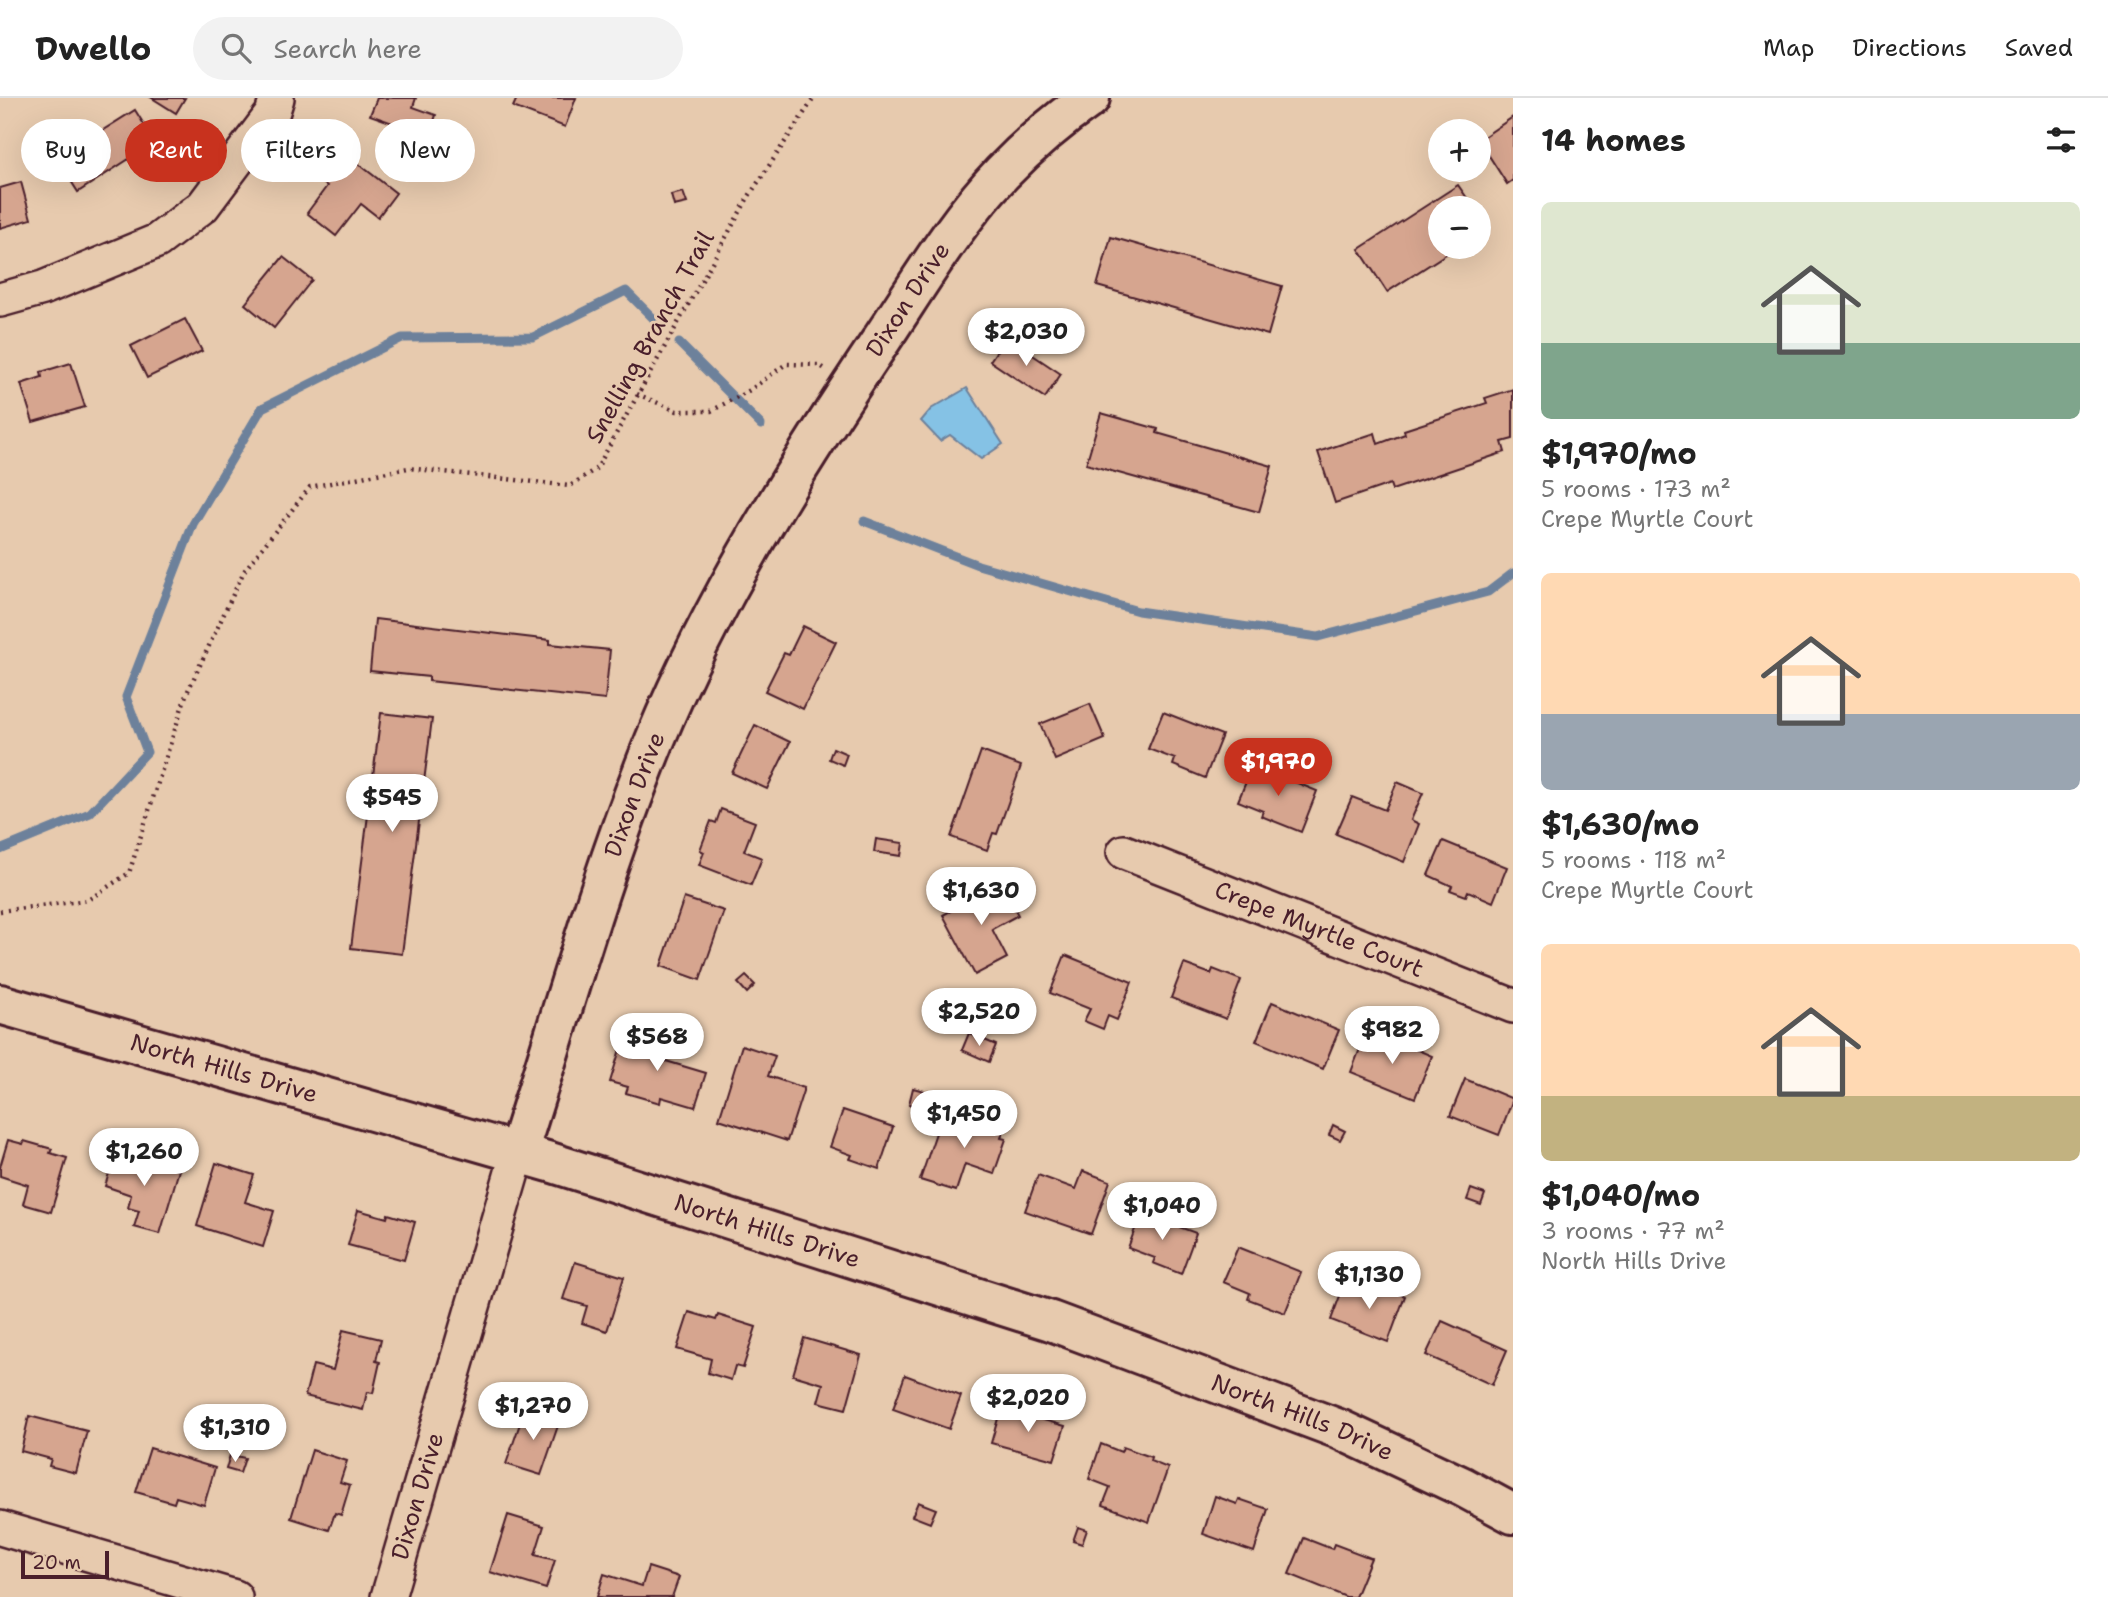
<!DOCTYPE html>
<html lang="en">
<head>
<meta charset="utf-8">
<style>
	:root { --surface:#fff; --page:#f2f2f2; --text:#222; --muted:#767676; --line:#e0e0e0; --accent:#c8321e }
	body { margin:0; font-family:"Shantell Sans",sans-serif; background:var(--page); color:var(--text); height:100vh; display:flex; flex-direction:column; font-size:26px; white-space:nowrap }
	* { box-sizing:border-box; margin:0 }
	p { font-size:23px; color:var(--muted) }
	.icon { flex:none; width:38px; height:38px; fill:none; stroke:currentColor; stroke-width:2; stroke-linecap:round; stroke-linejoin:round }
	.map { position:relative; flex:1; overflow:hidden }
	.drawer { display:flex; flex-direction:column; background:var(--surface); width:595px }
	.drawer>* { flex:none }
	.guide { position:absolute; left:21px; top:21px; width:665px; height:63px; display:flex; gap:14px }
	.tools { position:absolute; left:1428px; top:21px; display:grid; gap:14px }
	.tools a { display:grid; place-items:center; width:63px; height:63px; border-radius:50%; background:var(--surface); box-shadow:0 7px 28px #0002; font-size:35px }
	.scale { position:absolute; left:21px; bottom:18px; width:88px; box-sizing:border-box; padding-left:7px; border:4px solid #4a1f2b; border-top:0; font-size:19px; line-height:24px; white-space:nowrap; color:#4a1f2b; -webkit-text-stroke:5px #e7caae; paint-order:stroke }
	.price { position:absolute; translate:-50% -60px; padding:0 16px; border-radius:24px; background:#fff; color:#222; font-size:23px; line-height:46px; filter:drop-shadow(0 2px 4px #0008) }
	.price::after { content:''; position:absolute; left:50%; top:42px; width:21px; height:16px; margin-left:-10px; background:inherit; clip-path:polygon(0 0,100% 0,50% 100%) }
	.price.on { background:var(--accent); color:#fff }
	ul { padding:0; list-style:none }
	li { display:grid; align-content:center; gap:14px; height:371px; padding:0 28px }
	li span { display:grid; place-items:center; height:217px; border-radius:10px; color:#555 }
	li>.icon { margin-inline-start:auto }
	span .icon { width:126px; height:126px; fill:#fffc; stroke-width:1 }
	li b { font-size:30px }
	h2 { display:flex; justify-content:space-between; align-items:center; height:84px; padding:0 28px; font-size:30px }
	.tag { padding:0 24px; border-radius:32px; background:var(--surface); box-shadow:0 7px 28px #0002; font-size:24px; line-height:63px }
	.tag.on { background:var(--accent); color:#fff }
	header { display:flex; align-items:center; gap:42px; box-sizing:border-box; height:98px; padding:0 35px; background:var(--surface); border-bottom:2px solid var(--line) }
	header strong { font-size:33px }
	nav { display:flex; gap:38px; margin-inline-start:auto; font-size:24px }
	.search { width:490px; height:63px; background:var(--page); display:flex; align-items:center; gap:18px; box-sizing:border-box; padding:0 24px; border-radius:38px; color:var(--muted); font-size:26px }
	main { display:flex; flex:1; min-height:0 }
	.map>svg:first-child { display:block }
</style>
</head>
<body>
<header>
<strong>Dwello</strong>
<div class="search"><svg class="icon" aria-label="search" viewBox="0 0 24 24"><circle cx="10" cy="10" r="6"/><path d="M15 15l6 6"/></svg>Search here</div>
<nav><a>Map</a><a>Directions</a><a>Saved</a></nav>
</header>
<main>
<div class="map">
<svg width="1513" height="1499" viewBox="0 0 1513 1499">
	<rect width="100%" height="100%" fill="#e7caae"/>
	<filter id="ink" filterUnits="userSpaceOnUse"><feTurbulence type="fractalNoise" baseFrequency=".0143" numOctaves="2"/><feDisplacementMap in="SourceGraphic" scale="14" xChannelSelector="R" yChannelSelector="G"/><feConvolveMatrix kernelMatrix="1 2 1 2 8 2 1 2 1" color-interpolation-filters="sRGB"/></filter>
	<g filter="url(#ink)">
		<path fill="#85c2e5" stroke="#6d819b" stroke-width="2" d="M 967,290 L 1003,346 L 981,361 L 950,337 L 940,343 L 921,323 L 931,311 Z"/>
		<g fill="none" stroke-linecap="round" stroke-linejoin="round">
			<g stroke="#6d819b" stroke-width="9">
				<path d="M 679,245 L 761,327"/>
				<path d="M 864,423 L 978,467 L 1138,513 L 1318,539 L 1488,494 L 1513,475"/>
				<path d="M 0,752 L 90,715 L 147,654 L 126,599 L 193,426 L 262,310 L 402,240 L 533,239 L 626,193 L 658,225"/>
			</g>
		</g>
		<g fill="#d6a58f" stroke="#4a1f2b" stroke-width="2">
			<path d="M 152,0 L 185,0 L 176,15 Z"/>
			<path d="M 377,0 L 416,0 L 413,9 L 436,17 L 429,38 L 370,17 Z"/>
			<path d="M 517,0 L 576,0 L 565,29 L 513,9 Z"/>
			<path d="M 135,12 L 155,44 L 78,94 L 57,61 Z"/>
			<path d="M 1513,19 L 1513,82 L 1507,86 L 1479,42 Z"/>
			<path d="M 346,56 L 396,95 L 378,119 L 361,106 L 336,138 L 307,115 L 327,88 L 323,85 Z"/>
			<path d="M 21,84 L 31,121 L 0,130 L 0,90 Z"/>
			<path d="M 1458,87 L 1474,110 L 1440,110 L 1440,149 L 1457,149 L 1387,194 L 1359,151 Z"/>
			<path d="M 683,94 L 687,105 L 674,108 L 671,97 Z"/>
			<path d="M 1111,139 L 1282,188 L 1268,237 L 1097,188 Z"/>
			<path d="M 283,159 L 312,182 L 274,230 L 245,206 Z"/>
			<path d="M 185,221 L 202,253 L 147,280 L 131,248 Z"/>
			<path d="M 1006,239 L 1061,276 L 1045,300 L 990,263 Z"/>
			<path d="M 71,265 L 85,309 L 33,324 L 21,286 L 42,279 L 41,274 Z"/>
			<path d="M 1513,291 L 1513,341 L 1502,344 L 1505,354 L 1392,392 L 1390,386 L 1335,405 L 1318,354 L 1375,335 L 1378,346 L 1405,336 L 1404,332 L 1487,305 L 1485,300 Z"/>
			<path d="M 1101,315 L 1158,331 L 1157,335 L 1272,368 L 1259,414 L 1086,366 Z"/>
			<path d="M 375,521 L 550,542 L 550,546 L 610,552 L 605,602 L 429,583 L 429,579 L 370,573 Z"/>
			<path d="M 803,528 L 836,544 L 803,611 L 765,593 L 784,555 L 789,557 Z"/>
			<path d="M 1090,606 L 1105,641 L 1055,662 L 1040,626 Z"/>
			<path d="M 1163,614 L 1222,637 L 1205,680 L 1173,667 L 1175,661 L 1148,651 Z"/>
			<path d="M 381,615 L 432,621 L 402,856 L 351,850 Z"/>
			<path d="M 755,627 L 790,644 L 767,691 L 732,675 Z"/>
			<path d="M 833,650 L 847,656 L 843,667 L 829,661 Z"/>
			<path d="M 981,653 L 1021,668 L 997,736 L 993,735 L 987,752 L 951,739 Z"/>
			<path d="M 1253,667 L 1317,693 L 1301,734 L 1261,718 L 1263,713 L 1238,703 Z"/>
			<path d="M 1397,684 L 1423,695 L 1411,722 L 1419,726 L 1404,764 L 1336,736 L 1352,699 L 1385,712 Z"/>
			<path d="M 721,711 L 755,724 L 744,753 L 762,760 L 751,787 L 699,767 L 704,754 L 700,752 L 711,723 L 716,725 Z"/>
			<path d="M 876,741 L 903,745 L 901,758 L 874,754 Z"/>
			<path d="M 1443,743 L 1507,769 L 1493,804 L 1468,793 L 1466,798 L 1450,792 L 1452,788 L 1428,777 Z"/>
			<path d="M 1001,785 L 1018,817 L 992,831 L 1007,860 L 975,877 L 943,817 Z"/>
			<path d="M 684,800 L 724,813 L 700,882 L 661,868 Z"/>
			<path d="M 1065,857 L 1132,884 L 1117,922 L 1108,918 L 1103,931 L 1084,923 L 1090,911 L 1050,895 Z"/>
			<path d="M 1184,866 L 1211,876 L 1213,871 L 1241,882 L 1226,921 L 1171,900 Z"/>
			<path d="M 746,878 L 755,887 L 747,895 L 738,885 Z"/>
			<path d="M 1272,904 L 1339,932 L 1323,971 L 1256,943 Z"/>
			<path d="M 644,935 L 673,943 L 666,963 L 706,975 L 695,1009 L 661,999 L 660,1005 L 626,995 L 628,989 L 610,984 L 621,948 L 638,954 Z"/>
			<path d="M 969,935 L 996,947 L 989,964 L 962,952 Z"/>
			<path d="M 1365,938 L 1396,950 L 1399,944 L 1432,958 L 1415,1000 L 1351,974 Z"/>
			<path d="M 742,947 L 775,958 L 768,978 L 804,990 L 787,1043 L 719,1021 Z"/>
			<path d="M 1465,981 L 1513,1001 L 1499,1037 L 1450,1018 Z"/>
			<path d="M 913,990 L 928,994 L 924,1011 L 909,1006 Z"/>
			<path d="M 843,1012 L 893,1029 L 879,1071 L 850,1061 L 852,1057 L 830,1049 Z"/>
			<path d="M 978,1014 L 1006,1023 L 1001,1040 L 1006,1041 L 994,1076 L 965,1066 L 956,1093 L 920,1082 L 941,1020 L 973,1030 Z"/>
			<path d="M 1333,1027 L 1345,1033 L 1340,1042 L 1329,1037 Z"/>
			<path d="M 8,1042 L 23,1046 L 24,1043 L 52,1051 L 50,1055 L 67,1060 L 51,1114 L 23,1106 L 28,1087 L 0,1078 L 0,1069 Z"/>
			<path d="M 116,1053 L 179,1072 L 160,1136 L 134,1129 L 139,1113 L 128,1110 L 131,1097 L 105,1088 Z"/>
			<path d="M 216,1065 L 254,1077 L 245,1104 L 274,1113 L 263,1149 L 197,1128 Z"/>
			<path d="M 1083,1073 L 1110,1083 L 1091,1136 L 1025,1113 L 1038,1077 L 1076,1091 Z"/>
			<path d="M 1471,1091 L 1485,1096 L 1481,1107 L 1467,1102 Z"/>
			<path d="M 358,1112 L 387,1120 L 388,1116 L 415,1124 L 404,1162 L 348,1147 Z"/>
			<path d="M 1141,1115 L 1196,1135 L 1181,1176 L 1153,1165 L 1155,1160 L 1128,1150 Z"/>
			<path d="M 1238,1149 L 1301,1174 L 1285,1215 L 1248,1201 L 1250,1195 L 1223,1184 Z"/>
			<path d="M 575,1164 L 624,1179 L 607,1233 L 582,1225 L 587,1208 L 563,1201 Z"/>
			<path d="M 1344,1187 L 1374,1198 L 1378,1187 L 1405,1198 L 1388,1244 L 1331,1222 Z"/>
			<path d="M 689,1214 L 716,1222 L 718,1217 L 756,1229 L 743,1270 L 735,1268 L 731,1282 L 708,1275 L 711,1261 L 677,1251 Z"/>
			<path d="M 1442,1223 L 1507,1252 L 1492,1287 L 1426,1257 Z"/>
			<path d="M 343,1232 L 381,1241 L 376,1263 L 380,1264 L 373,1295 L 367,1294 L 363,1312 L 305,1298 L 313,1267 L 333,1272 Z"/>
			<path d="M 804,1240 L 861,1257 L 846,1311 L 818,1304 L 823,1286 L 793,1277 Z"/>
			<path d="M 905,1277 L 961,1298 L 949,1331 L 893,1311 Z"/>
			<path d="M 1001,1310 L 1065,1328 L 1054,1362 L 991,1345 Z"/>
			<path d="M 525,1311 L 560,1322 L 541,1377 L 506,1366 Z"/>
			<path d="M 29,1318 L 87,1333 L 76,1375 L 49,1368 L 51,1361 L 21,1353 Z"/>
			<path d="M 1101,1346 L 1121,1354 L 1123,1349 L 1151,1359 L 1150,1363 L 1168,1370 L 1149,1424 L 1103,1407 L 1110,1389 L 1089,1381 Z"/>
			<path d="M 150,1350 L 215,1370 L 204,1407 L 176,1399 L 174,1405 L 136,1394 Z"/>
			<path d="M 312,1352 L 347,1363 L 340,1384 L 350,1387 L 341,1417 L 335,1415 L 329,1432 L 291,1420 Z"/>
			<path d="M 230,1357 L 245,1360 L 240,1375 L 226,1371 Z"/>
			<path d="M 1215,1398 L 1237,1406 L 1239,1401 L 1268,1411 L 1254,1454 L 1203,1436 Z"/>
			<path d="M 918,1404 L 936,1411 L 930,1425 L 912,1418 Z"/>
			<path d="M 508,1417 L 544,1428 L 535,1457 L 555,1462 L 546,1491 L 490,1474 Z"/>
			<path d="M 1078,1429 L 1087,1432 L 1082,1446 L 1073,1443 Z"/>
			<path d="M 1304,1440 L 1332,1451 L 1334,1446 L 1371,1460 L 1355,1499 L 1346,1499 L 1289,1476 Z"/>
			<path d="M 648,1469 L 679,1479 L 672,1499 L 597,1499 L 604,1476 L 642,1488 Z"/>
		</g>
		<g fill="none" stroke-linecap="round" stroke-linejoin="round">
			<g stroke="#4a1f2b" stroke-width="38">
				<g id="minor">
					<path d="M 0,202 L 43,190 L 157,143 L 203,108 L 272,16 L 277,0"/>
					<path id="s1" d="M 1124,754 L 1513,908"/>
					<path d="M 0,1430 L 235,1499"/>
					<path id="s2" d="M 388,1499 L 518,1054"/>
				</g>
			</g>
			<g stroke="#4a1f2b" stroke-width="44">
				<g id="tertiary">
					<path id="s3" d="M 518,1054 C 562,916 600,777 655,642 C 713,501 796,370 880,244 C 918,187 954,125 1002,75 C 1028,48 1058,22 1090,0"/>
				</g>
			</g>
			<g stroke="#4a1f2b" stroke-width="44">
				<g id="secondary">
					<path id="s4" d="M 0,906 L 550,1064 L 1051,1223 L 1339,1331 L 1463,1389 L 1513,1416"/>
				</g>
			</g>
			<g stroke="#4a1f2b" stroke-width="4.5" stroke-dasharray="2 5" stroke-linecap="butt">
				<path d="M 637,296 L 677,313 L 711,313 L 750,292 L 786,266 L 819,267 L 825,271"/>
				<path d="M 0,813 L 88,802 L 129,775 L 186,597 L 244,473 L 310,389 L 408,370 L 570,388 L 597,370 L 749,98 L 814,0"/>
			</g>
			<use href="#minor" stroke="#e7caae" stroke-width="33"/>
			<use href="#tertiary" stroke="#e7caae" stroke-width="38"/>
			<use href="#secondary" stroke="#e7caae" stroke-width="38"/>
		</g>
	</g>
	<g text-anchor="middle" dominant-baseline="central" stroke-width="6" stroke-linejoin="round" paint-order="stroke">
		<g font-size="24" fill="#4a1f2b" stroke="#e7caae">
			<text stroke="none"><textPath href="#s3" startOffset="943">Dixon Drive</textPath></text>
			<text transform="translate(650 239) rotate(-61)">Snelling Branch Trail</text>
			<text stroke="none"><textPath href="#s3" startOffset="376">Dixon Drive</textPath></text>
			<text stroke="none"><textPath href="#s1" startOffset="210">Crepe Myrtle Court</textPath></text>
			<text stroke="none"><textPath href="#s4" startOffset="233">North Hills Drive</textPath></text>
			<text stroke="none"><textPath href="#s4" startOffset="800">North Hills Drive</textPath></text>
			<text stroke="none"><textPath href="#s4" startOffset="1367">North Hills Drive</textPath></text>
			<text stroke="none"><textPath href="#s2" startOffset="105">Dixon Drive</textPath></text>
		</g>
	</g>
</svg>
<div class="tools">
<a>+</a>
<a>−</a>
</div>
<div class="scale">20 m</div>
<b class="price" style="left:1026px;top:270px">$2,030</b>
<b class="price on" style="left:1278px;top:700px">$1,970</b>
<b class="price" style="left:392px;top:736px">$545</b>
<b class="price" style="left:981px;top:829px">$1,630</b>
<b class="price" style="left:979px;top:950px">$2,520</b>
<b class="price" style="left:1392px;top:968px">$982</b>
<b class="price" style="left:657px;top:975px">$568</b>
<b class="price" style="left:964px;top:1052px">$1,450</b>
<b class="price" style="left:144px;top:1090px">$1,260</b>
<b class="price" style="left:1162px;top:1144px">$1,040</b>
<b class="price" style="left:1369px;top:1213px">$1,130</b>
<b class="price" style="left:1028px;top:1336px">$2,020</b>
<b class="price" style="left:533px;top:1344px">$1,270</b>
<b class="price" style="left:235px;top:1366px">$1,310</b>
<div class="guide">
<a class="tag">Buy</a>
<a class="tag on">Rent</a>
<a class="tag">Filters</a>
<a class="tag">New</a>
</div>
</div>
<section class="drawer">
<h2>14 homes<svg class="icon" aria-label="filters" viewBox="0 0 24 24"><path d="M4 7h16M4 17h16"/><circle cx="9" cy="7" r="2"/><circle cx="15" cy="17" r="2"/></svg></h2>
<ul>
<li><span style="background:linear-gradient(#dfe7d0 65%,#7fa58c 0)"><svg class="icon" aria-label="home" viewBox="0 0 24 24"><path d="M3 11l9-7 9 7M6 9v11h12V9"/></svg></span><div><b>$1,970/mo</b><p>5 rooms · 173 m²</p><p>Crepe Myrtle Court</p></div></li>
<li><span style="background:linear-gradient(#ffd9b3 65%,#9aa5b1 0)"><svg class="icon" aria-label="home" viewBox="0 0 24 24"><path d="M3 11l9-7 9 7M6 9v11h12V9"/></svg></span><div><b>$1,630/mo</b><p>5 rooms · 118 m²</p><p>Crepe Myrtle Court</p></div></li>
<li><span style="background:linear-gradient(#ffd9b3 70%,#c2b280 0)"><svg class="icon" aria-label="home" viewBox="0 0 24 24"><path d="M3 11l9-7 9 7M6 9v11h12V9"/></svg></span><div><b>$1,040/mo</b><p>3 rooms · 77 m²</p><p>North Hills Drive</p></div></li>
</ul>
</section>
</main>
</body>
</html>
